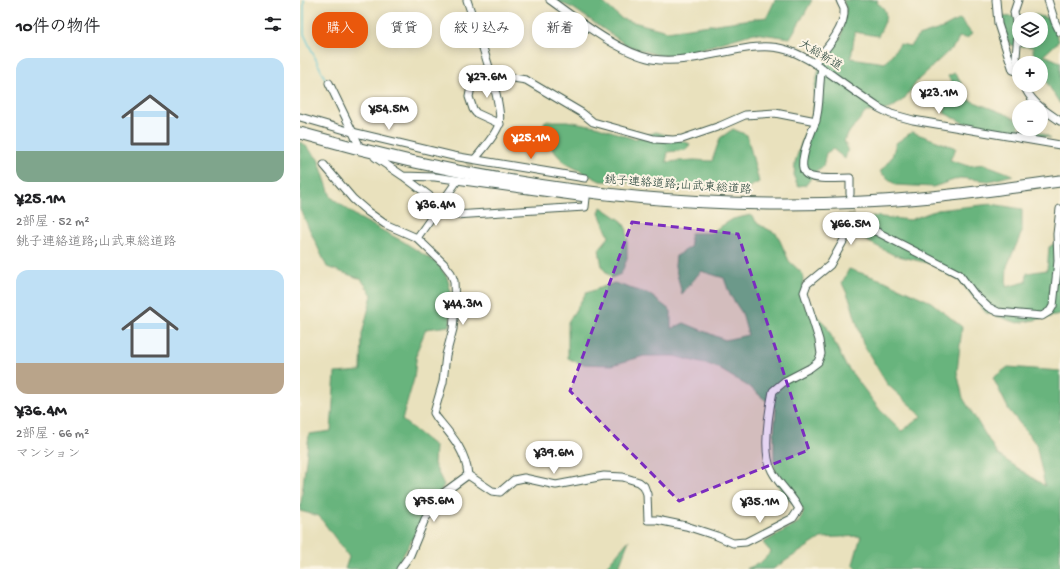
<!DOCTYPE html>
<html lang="ja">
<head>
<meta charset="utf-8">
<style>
	:root { --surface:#fff; --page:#f2f2f2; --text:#202124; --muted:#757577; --accent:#ea580c }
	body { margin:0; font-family:"Gochi Hand","Klee One",sans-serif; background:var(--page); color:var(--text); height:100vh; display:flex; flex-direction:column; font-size:15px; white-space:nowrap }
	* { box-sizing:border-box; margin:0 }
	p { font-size:13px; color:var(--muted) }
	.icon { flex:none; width:22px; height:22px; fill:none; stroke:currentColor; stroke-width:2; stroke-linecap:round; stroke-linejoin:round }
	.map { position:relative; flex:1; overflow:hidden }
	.sheet { display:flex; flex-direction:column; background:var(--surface); width:300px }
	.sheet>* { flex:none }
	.top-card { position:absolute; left:12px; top:12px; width:380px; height:36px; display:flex; gap:8px }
	.fabs { position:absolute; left:712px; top:12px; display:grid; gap:8px }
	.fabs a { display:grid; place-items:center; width:36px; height:36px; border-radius:50%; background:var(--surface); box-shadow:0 2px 10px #0003; font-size:20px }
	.price { position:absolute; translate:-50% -34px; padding:0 9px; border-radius:14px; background:#fff; color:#222; font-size:13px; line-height:26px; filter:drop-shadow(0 1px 2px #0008) }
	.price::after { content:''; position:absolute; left:50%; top:24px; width:12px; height:9px; margin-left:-6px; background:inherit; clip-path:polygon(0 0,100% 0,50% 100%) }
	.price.on { background:var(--accent); color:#fff }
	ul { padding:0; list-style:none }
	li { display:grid; align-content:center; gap:8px; height:212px; padding:0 16px }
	li span { display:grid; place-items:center; height:124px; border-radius:12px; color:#555 }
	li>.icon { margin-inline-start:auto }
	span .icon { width:72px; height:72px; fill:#fffc; stroke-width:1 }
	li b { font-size:17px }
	h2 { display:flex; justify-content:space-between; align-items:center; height:48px; padding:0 16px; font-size:17px }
	.chip { padding:0 14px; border-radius:16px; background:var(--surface); box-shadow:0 2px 10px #0003; font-size:14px; line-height:36px }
	.chip.on { background:var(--accent); color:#fff }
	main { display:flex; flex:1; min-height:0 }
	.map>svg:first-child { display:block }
</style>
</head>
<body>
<main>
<section class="sheet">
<h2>10件の物件<svg class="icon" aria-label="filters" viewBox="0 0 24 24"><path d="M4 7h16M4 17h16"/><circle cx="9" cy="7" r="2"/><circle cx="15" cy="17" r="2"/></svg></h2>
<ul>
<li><span style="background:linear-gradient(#bfe0f5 75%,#7fa58c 0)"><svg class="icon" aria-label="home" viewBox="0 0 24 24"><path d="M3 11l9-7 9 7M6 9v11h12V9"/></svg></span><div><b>¥25.1M</b><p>2部屋 · 52 m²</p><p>銚子連絡道路;山武東総道路</p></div></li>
<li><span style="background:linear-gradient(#bfe0f5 75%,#b9a48a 0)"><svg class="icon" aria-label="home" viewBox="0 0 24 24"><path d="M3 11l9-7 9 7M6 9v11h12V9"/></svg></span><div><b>¥36.4M</b><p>2部屋 · 66 m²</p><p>マンション</p></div></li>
</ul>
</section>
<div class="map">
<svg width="760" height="569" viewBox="0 0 760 569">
	<rect width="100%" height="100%" fill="#fcf5e5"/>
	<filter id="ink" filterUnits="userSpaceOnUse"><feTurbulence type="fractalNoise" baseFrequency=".025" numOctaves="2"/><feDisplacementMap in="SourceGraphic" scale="8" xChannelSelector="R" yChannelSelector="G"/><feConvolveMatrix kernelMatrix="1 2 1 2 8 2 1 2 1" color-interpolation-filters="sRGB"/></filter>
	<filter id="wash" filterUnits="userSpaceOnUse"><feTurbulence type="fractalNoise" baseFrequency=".012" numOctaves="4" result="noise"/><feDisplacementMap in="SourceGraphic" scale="16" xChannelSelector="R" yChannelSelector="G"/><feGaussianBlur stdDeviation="0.9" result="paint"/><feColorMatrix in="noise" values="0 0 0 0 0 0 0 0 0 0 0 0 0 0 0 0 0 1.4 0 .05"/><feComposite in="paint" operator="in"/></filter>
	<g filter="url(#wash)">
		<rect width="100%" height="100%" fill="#e9e1bd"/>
		<g fill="#67b47d" stroke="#437858" fill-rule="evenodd">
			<path d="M 253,0 L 300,0 L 322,19 L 367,31 L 467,17 L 475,0 L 512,0 L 505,13 L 490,38 L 454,33 L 387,53 L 361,56 L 328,46 L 273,8 Z"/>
			<path d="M 543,0 L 578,0 L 577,3 C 592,11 584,24 578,36 L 555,32 L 551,58 L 585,63 L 600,44 L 610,46 L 618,36 L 643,28 L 660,19 L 672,34 L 667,38 L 659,37 L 656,44 L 618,80 L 604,99 L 592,108 L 578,112 L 566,112 L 550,131 L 544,141 L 548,149 L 545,159 L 533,149 L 526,153 L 523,167 L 517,170 L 506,185 L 498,186 L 494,177 L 495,162 L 505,133 L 511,124 L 515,98 L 514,89 L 521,61 L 529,50 L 532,43 L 541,38 L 546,9 Z"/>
			<path d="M 736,15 L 750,19 L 759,41 L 744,55 L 760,62 L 760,104 L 741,73 L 741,63 L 734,63 L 733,47 L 711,45 L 706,38 L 701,17 ZM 719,19 L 741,19 L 741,41 L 719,41 Z"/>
			<path d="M 655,73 L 668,94 L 669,100 L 708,115 L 719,121 L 719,129 L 734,129 L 751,138 L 712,132 L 664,123 L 644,113 L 652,84 L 648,76 Z"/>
			<path d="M 245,121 L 267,121 L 296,126 L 334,139 L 356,132 L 370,136 L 390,144 L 386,150 L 368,152 L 366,162 L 394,160 L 412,161 L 420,138 L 433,129 L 447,135 L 459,182 L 446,189 L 300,181 L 265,163 L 250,147 L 241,131 Z"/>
			<path d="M 612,132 L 656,148 L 650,160 L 668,166 L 684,164 L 713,175 L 689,181 L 660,178 L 633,187 L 596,185 L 580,172 L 592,157 L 596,143 Z"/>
			<path d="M 0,142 L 3,143 L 18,159 L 31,197 L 59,218 L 104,242 L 137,263 L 147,277 L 152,296 L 150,326 L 126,329 L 117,351 L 114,379 L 102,420 L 135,446 L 134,464 L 144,485 L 95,569 L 45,569 L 49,557 L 19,516 L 0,511 L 9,434 L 31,431 L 35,373 L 61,371 L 62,334 L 72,295 L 61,279 L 27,267 L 0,209 Z"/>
			<path d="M 691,204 L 722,209 L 722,232 L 707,266 L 706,287 L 726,282 L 727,273 L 747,270 L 749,247 L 760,240 L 760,315 L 718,323 L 686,313 L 661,282 L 632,264 L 594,255 L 561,238 L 562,230 L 572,216 L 610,220 L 637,210 Z"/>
			<path d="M 301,207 L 322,221 L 327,230 L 327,259 L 321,274 L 311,278 L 302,267 L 299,249 L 309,237 L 299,213 Z"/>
			<path d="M 451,215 L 458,224 L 477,234 L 489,261 L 503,274 L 503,303 L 526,325 L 545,364 L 580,410 L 602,431 L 622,416 L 587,384 L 563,344 L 550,300 L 542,283 L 549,269 L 585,281 L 631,302 L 662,327 L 657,372 L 663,398 L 698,455 L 745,486 L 736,444 L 709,410 L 693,378 L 708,367 L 760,371 L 760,569 L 557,569 L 553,564 L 561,536 L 521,538 L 473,569 L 446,569 L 460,563 L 471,552 L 463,543 L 499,522 L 504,511 L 481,494 L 474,464 L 474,434 L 476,409 L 451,388 L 416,367 L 374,356 L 344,356 L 312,365 L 280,364 L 268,358 L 268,322 L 286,293 L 314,283 L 349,294 L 371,311 L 371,329 L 384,323 L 425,340 L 448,335 L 442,313 L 430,295 L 424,278 L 401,271 L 382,294 L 375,266 L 376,256 L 391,246 L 390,233 L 410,233 L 433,219 Z"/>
			<path d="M 329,540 L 318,569 L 304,569 Z"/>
		</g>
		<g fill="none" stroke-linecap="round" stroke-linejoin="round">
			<path stroke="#59c5d1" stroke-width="1.5" d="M 4,0 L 4,34 L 27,83"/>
		</g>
	</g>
	<g filter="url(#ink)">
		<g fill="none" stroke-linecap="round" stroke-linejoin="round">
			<g stroke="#c1c0a2" stroke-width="7" stroke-dasharray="7 3.5" stroke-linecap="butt">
				<path d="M 162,174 L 175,159"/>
				<path d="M 550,200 L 552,219"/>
			</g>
			<g stroke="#3d5649" stroke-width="9">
				<g id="minor">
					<path d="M 167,0 C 174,22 205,106 199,124 C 196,135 182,150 175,159"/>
					<path d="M 250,0 C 278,20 318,52 352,59 C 370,62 391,59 409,55 C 434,51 462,42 487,50 C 503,55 518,65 532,75 C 547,86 563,97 579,108 L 591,114 L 613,120 L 760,145"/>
					<path d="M 696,0 L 698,24 L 713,70 L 719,72"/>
					<path d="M 718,0 L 714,12 L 718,33 L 716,57 L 719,68"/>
					<path d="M 748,0 L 755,22 L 760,32"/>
					<path d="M 514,63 C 525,50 546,28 544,9 C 543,6 541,3 540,0"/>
					<path d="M 522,68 C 518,86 521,105 515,123 C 511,134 497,163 505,173 C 511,181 540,178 550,178 L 550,194"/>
					<path d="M 29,83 L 58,143"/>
					<path d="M 724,85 C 730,102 746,111 760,121"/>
					<path d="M 0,117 L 52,132 L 153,156 L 285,178"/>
					<path d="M 200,124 L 176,113 L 173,109 L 169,97 L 171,87 L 181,76 L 191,72 L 200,73 L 213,78 L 226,80 L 282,113 L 293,122 L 354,139 L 373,140 L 382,139 L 420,126 L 445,115 L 475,113 L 516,121"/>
					<path d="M 75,157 L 103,176 L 155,215 L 285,207 L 286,198 L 135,177 L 103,176"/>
					<path d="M 24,165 L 53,199 L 68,212 L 85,224 L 117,238 L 144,264 L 151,273 L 154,281 L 155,307 L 153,329 L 146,355 L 143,382 L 134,413 L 137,418 C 152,436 166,451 168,475 L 192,491 L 200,492 L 214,480 L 224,478 L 256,485 L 304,476 L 323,477 L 339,482 L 344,486 L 347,494 L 348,520 L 357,520 L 386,526 L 417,536 L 433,543 L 446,542 L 493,518 L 499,509 C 492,495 479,485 472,471 C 462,453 469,411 473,391 L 485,381 L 510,368 L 518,362 L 521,354 L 519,340 L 504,292 L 507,284 L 530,265 L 545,238 L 552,219 L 659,274 L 674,294 L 688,307 L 698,312 L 742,316 L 750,311 L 753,306 L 758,261 L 757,234 L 760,209"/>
					<path d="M 117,238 L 157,181"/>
					<path d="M 100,569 L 110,555 L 125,519 L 142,494 L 168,475"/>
				</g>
			</g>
			<g stroke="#3d5649" stroke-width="13">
				<path id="highway" d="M 0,133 C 183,185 374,212 564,202 C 630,199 695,190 760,181"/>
			</g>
			<use href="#minor" stroke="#fff" stroke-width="7"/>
			<use href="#highway" stroke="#fff" stroke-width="11"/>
		</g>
	</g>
	<path fill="#7b2cbf" fill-opacity="0.2" stroke="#7b2cbf" stroke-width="3" stroke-dasharray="8 5" stroke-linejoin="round" d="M 332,222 L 438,234 L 509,450 L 379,501 L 270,391 Z"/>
	<g text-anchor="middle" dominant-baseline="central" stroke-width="4" stroke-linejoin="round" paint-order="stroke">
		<g font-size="12" fill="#1f3d34" stroke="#fcf5e5">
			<text transform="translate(520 56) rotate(31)">大総新道</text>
			<text transform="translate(378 186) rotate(4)">銚子連絡道路;山武東総道路</text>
		</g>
	</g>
</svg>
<div class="fabs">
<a><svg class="icon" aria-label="layers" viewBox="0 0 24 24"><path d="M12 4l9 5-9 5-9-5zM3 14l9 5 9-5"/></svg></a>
<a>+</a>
<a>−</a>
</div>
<b class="price" style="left:187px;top:99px">¥27.6M</b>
<b class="price" style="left:639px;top:115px">¥23.1M</b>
<b class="price" style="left:89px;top:131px">¥54.5M</b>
<b class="price on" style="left:231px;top:160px">¥25.1M</b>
<b class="price" style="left:136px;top:227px">¥36.4M</b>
<b class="price" style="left:551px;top:246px">¥66.5M</b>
<b class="price" style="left:163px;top:326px">¥44.3M</b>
<b class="price" style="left:254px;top:475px">¥39.6M</b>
<b class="price" style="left:134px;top:523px">¥75.6M</b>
<b class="price" style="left:460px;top:524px">¥35.1M</b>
<div class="top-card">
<a class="chip on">購入</a>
<a class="chip">賃貸</a>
<a class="chip">絞り込み</a>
<a class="chip">新着</a>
</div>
</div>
</main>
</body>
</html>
